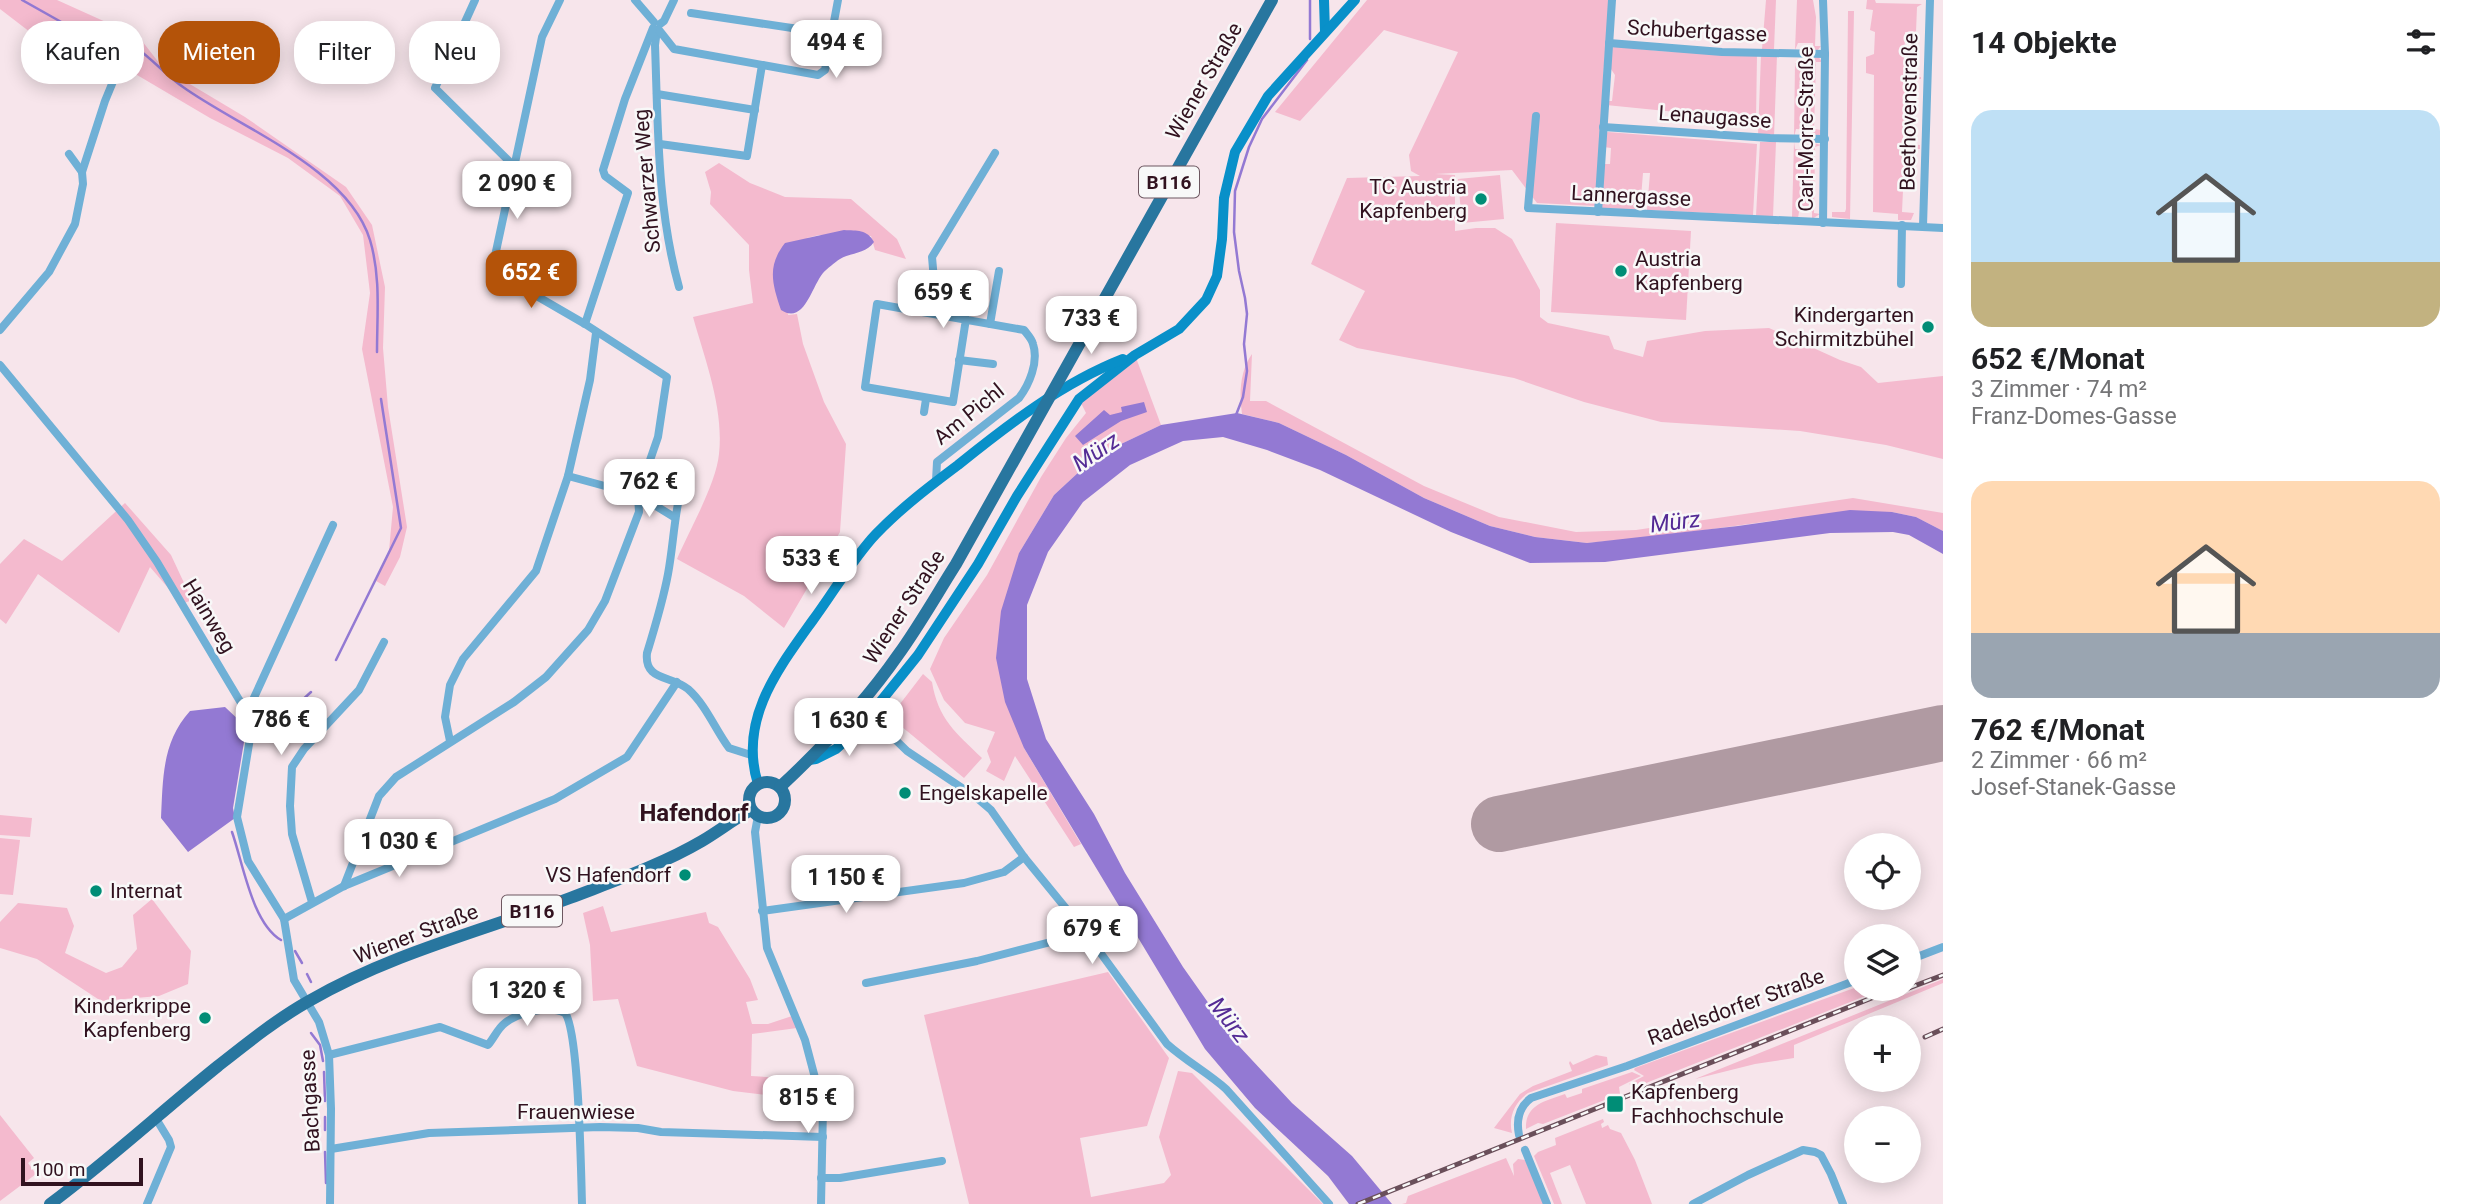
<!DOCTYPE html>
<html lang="de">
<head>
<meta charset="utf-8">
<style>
	:root { --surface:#fff; --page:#f6f6f6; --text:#202124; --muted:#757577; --accent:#b45309 }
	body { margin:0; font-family:Roboto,sans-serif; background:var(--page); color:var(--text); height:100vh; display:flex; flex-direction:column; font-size:26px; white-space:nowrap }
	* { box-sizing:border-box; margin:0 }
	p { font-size:23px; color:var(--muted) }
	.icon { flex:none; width:38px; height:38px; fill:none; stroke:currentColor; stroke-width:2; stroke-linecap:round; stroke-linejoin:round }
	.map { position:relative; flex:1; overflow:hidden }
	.details { display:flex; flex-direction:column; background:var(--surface); width:525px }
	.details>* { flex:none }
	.top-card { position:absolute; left:21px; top:21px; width:665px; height:63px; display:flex; gap:14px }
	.buttons { position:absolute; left:1844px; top:833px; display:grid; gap:14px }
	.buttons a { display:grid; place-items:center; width:77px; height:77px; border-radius:50%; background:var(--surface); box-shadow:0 4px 18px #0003; font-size:35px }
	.scale { position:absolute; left:21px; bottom:18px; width:122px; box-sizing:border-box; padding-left:7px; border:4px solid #31121f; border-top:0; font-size:19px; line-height:24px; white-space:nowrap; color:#31121f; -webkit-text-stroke:5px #f8f8f8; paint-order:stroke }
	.price { position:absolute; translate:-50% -60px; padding:0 16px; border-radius:14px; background:#fff; color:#222; font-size:23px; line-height:46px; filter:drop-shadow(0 2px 4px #0008) }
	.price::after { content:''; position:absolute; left:50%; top:42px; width:21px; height:16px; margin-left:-10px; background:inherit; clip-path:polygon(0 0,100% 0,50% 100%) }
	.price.on { background:var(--accent); color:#fff }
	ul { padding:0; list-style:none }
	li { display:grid; align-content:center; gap:14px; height:371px; padding:0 28px }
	li span { display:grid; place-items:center; height:217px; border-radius:21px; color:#555 }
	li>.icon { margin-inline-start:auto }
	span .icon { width:126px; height:126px; fill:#fffc; stroke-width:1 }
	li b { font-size:30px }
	h2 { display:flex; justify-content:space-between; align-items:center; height:84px; padding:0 28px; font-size:30px }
	.tag { padding:0 24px; border-radius:28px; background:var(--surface); box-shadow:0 4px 18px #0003; font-size:24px; line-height:63px }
	.tag.on { background:var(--accent); color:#fff }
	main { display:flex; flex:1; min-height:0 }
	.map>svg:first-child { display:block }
</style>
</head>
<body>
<main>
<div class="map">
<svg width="1943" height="1204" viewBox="0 0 1943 1204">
	<rect width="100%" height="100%" fill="#f7e5eb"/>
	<g fill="#f4bace">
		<path d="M 0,0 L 57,0 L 139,37 L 163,68 L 245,117 L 346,187 L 372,225 L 385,287 L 383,348 L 388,407 L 407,527 L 400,557 L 385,586 L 376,581 L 389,551 L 393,507 L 362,349 L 370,293 L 363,235 L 340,196 L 288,158 L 210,118 L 115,62 L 74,48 L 56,59 L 43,42 L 0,9 Z"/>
		<path d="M 1367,0 L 1610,0 L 1604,64 L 1597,206 L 1537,203 L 1512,170 L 1435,174 L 1455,175 L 1455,231 L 1476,228 L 1495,228 L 1512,239 L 1540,290 L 1540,317 L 1548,323 L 1609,336 L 1614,349 L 1643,357 L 1647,341 L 1705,331 L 1769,328 L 1840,360 L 1861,367 L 1878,383 L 1943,376 L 1943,459 L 1886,445 L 1800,431 L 1661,422 L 1584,402 L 1514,378 L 1357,348 L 1339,340 L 1365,291 L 1311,264 L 1347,178 L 1420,176 L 1411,171 L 1409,155 L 1458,52 L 1384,30 L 1300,121 L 1275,112 Z"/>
		<path d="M 1766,0 L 1776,0 L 1774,49 L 1762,49 Z"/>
		<path d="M 1797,0 L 1813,0 L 1816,17 L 1815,46 L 1821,46 L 1817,51 L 1814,51 L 1813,43 L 1798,43 L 1795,50 Z"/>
		<path d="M 1867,0 L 1875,0 L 1876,3 L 1922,4 L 1917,7 L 1916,32 L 1905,32 L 1904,76 L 1921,77 L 1921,79 L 1915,79 L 1915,99 L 1904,99 L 1903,144 L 1920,145 L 1920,149 L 1914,149 L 1914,168 L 1904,168 L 1902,212 L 1914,213 L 1911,220 L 1898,220 L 1898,214 L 1873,212 L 1874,75 L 1866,73 L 1866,57 L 1874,54 L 1875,32 L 1870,30 L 1873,10 L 1866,9 Z"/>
		<path d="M 1848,11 L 1854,11 L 1850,219 L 1832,217 L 1832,212 L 1845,212 L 1846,209 Z"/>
		<path d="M 1615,46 L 1659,51 L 1757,55 L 1756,120 L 1606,105 L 1607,101 L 1612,101 L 1615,75 L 1609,66 L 1611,49 Z"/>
		<path d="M 1761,55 L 1777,55 L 1774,136 L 1758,135 Z"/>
		<path d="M 1815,56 L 1818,56 L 1822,62 L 1816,62 L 1814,129 L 1821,130 L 1821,134 L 1813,138 L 1812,130 L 1796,129 L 1794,137 L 1795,63 L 1813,63 Z"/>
		<path d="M 1608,132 L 1757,144 L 1753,215 L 1647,210 L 1650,173 L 1643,173 L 1640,210 L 1602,208 L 1601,205 L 1603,164 L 1610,164 L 1611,148 L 1604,147 L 1605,133 Z"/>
		<path d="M 1760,142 L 1776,142 L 1773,216 L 1756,216 Z"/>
		<path d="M 1794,142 L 1795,149 L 1812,150 L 1814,143 L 1821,145 L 1815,147 L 1814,213 L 1820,214 L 1812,219 L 1812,212 L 1799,212 L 1798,218 L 1792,217 Z"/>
		<path d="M 719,163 L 750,183 L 785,197 L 851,199 L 897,239 L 906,259 L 875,250 L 871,236 L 819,235 L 807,238 L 788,315 L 797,314 L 803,344 L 824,402 L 846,444 L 840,532 L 784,628 L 744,596 L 677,559 C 690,529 716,484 719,454 C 724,408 705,360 693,317 L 753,303 L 749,270 L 749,245 L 710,204 L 711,192 L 705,172 Z"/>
		<path d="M 1500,175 L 1504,219 L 1462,223 L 1458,179 Z"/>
		<path d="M 1556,223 L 1691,231 L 1686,320 L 1551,312 Z"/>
		<path d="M 1252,354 L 1250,401 L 1266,401 L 1424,486 L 1499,517 L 1576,532 L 1636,530 L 1853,498 L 1943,513 L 1943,531 L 1916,517 L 1892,512 L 1792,518 L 1654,537 L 1587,543 L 1535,537 L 1490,526 L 1424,498 L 1346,455 L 1279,423 L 1242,414 C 1239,393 1240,371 1252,354 Z"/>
		<path d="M 1135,355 L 1161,425 L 1121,444 L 1081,470 L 1054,495 L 1019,553 L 1024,748 L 1081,844 L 1074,847 L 1015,756 L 1004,781 L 986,771 L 991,762 L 987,751 L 995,732 L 965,723 L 944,700 L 930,669 L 944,638 L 987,575 L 1041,477 L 1066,438 L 1086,413 L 1079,399 Z"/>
		<path d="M 125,503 L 171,555 L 192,600 L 182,604 L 150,567 L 119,633 L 38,574 L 6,624 L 0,619 L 0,564 L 24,539 L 62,561 Z"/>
		<path d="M 923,674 L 932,682 C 938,719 956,733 982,758 L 964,778 L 890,717 Z"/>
		<path d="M 0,815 L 32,818 L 30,837 L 0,835 Z"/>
		<path d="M 0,838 L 20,840 L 13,895 L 0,894 Z"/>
		<path d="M 152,899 L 191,951 L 188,984 L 159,996 L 101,1001 L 37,959 L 0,948 L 0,922 L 18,903 L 67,908 L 74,926 L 65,953 L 106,973 L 122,967 L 137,949 L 133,915 Z"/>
		<path d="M 603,906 L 611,932 L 706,912 L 709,923 L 718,927 L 750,979 L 758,1000 L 746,1002 L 752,1024 L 768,1024 L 792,1016 L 797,1028 L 752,1034 L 751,1076 L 783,1078 L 786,1086 L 810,1081 L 815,1101 L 733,1091 L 637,1066 L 618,999 L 593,1001 L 590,945 L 583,913 Z"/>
		<path d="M 1108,972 L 1169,1058 L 1147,1126 L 1080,1138 L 1091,1197 L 1164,1183 L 1171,1175 L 1159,1137 L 1178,1071 L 1192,1073 L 1323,1204 L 969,1204 L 924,1015 Z"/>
		<path d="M 1943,979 L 1943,983 L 1794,1045 L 1794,1058 L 1755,1064 L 1695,1079 Z"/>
		<path d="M 1857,987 L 1857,989 L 1883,989 L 1636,1087 L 1629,1084 L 1644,1076 L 1634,1070 L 1635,1068 Z"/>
		<path d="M 1596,1055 L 1607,1057 L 1608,1065 L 1528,1093 C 1515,1102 1508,1117 1512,1133 L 1494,1128 L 1520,1094 L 1533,1086 L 1572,1071 L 1569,1063 L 1570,1061 L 1573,1065 Z"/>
		<path d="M 1632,1072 L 1641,1076 L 1619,1087 L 1620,1094 L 1543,1124 L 1538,1123 L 1526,1129 C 1525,1104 1546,1101 1565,1094 L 1567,1098 L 1582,1093 L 1582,1089 Z"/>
		<path d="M 0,1115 L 34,1158 L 28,1163 L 36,1174 L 0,1201 Z"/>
		<path d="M 1603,1119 L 1604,1122 L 1601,1124 L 1602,1128 L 1608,1125 L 1610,1129 L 1621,1133 L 1635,1160 L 1652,1204 L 1586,1204 L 1570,1165 L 1550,1173 L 1562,1204 L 1554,1204 L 1534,1156 L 1538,1152 L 1556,1145 L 1555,1138 Z"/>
		<path d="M 1506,1158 L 1514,1176 L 1513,1164 L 1518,1159 L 1525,1160 L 1544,1204 L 1402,1204 L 1406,1203 L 1408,1196 Z"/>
	</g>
	<g fill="#9379d3">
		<path d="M 844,230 C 857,231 867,229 874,242 C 866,254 852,252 840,259 C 835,262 827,269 823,273 C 811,288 804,325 781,310 C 772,283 767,266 785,243 Z"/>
		<path d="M 1144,402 L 1147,412 L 1121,421 L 1083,445 L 1075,436 L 1104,410 L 1110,415 L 1122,412 L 1121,407 Z"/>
		<path d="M 1237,413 L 1279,423 L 1346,455 L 1424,498 L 1490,526 L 1535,537 L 1587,543 L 1738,526 L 1850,510 L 1892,512 L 1916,517 L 1943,531 L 1943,554 L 1909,535 L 1893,532 L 1830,533 L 1605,562 L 1530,563 L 1451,532 L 1320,470 L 1267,450 L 1223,437 L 1183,441 L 1130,465 L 1083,502 L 1048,552 L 1027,605 L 1027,679 L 1046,739 L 1094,814 L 1125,873 L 1183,967 L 1238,1045 L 1292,1103 L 1352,1156 L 1392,1204 L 1349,1204 L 1328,1176 L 1255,1108 L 1205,1049 L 1024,748 L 1005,702 L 996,658 L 1001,611 L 1019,553 L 1054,495 L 1081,470 L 1121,444 L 1161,425 Z"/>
		<path d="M 225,707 L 242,723 L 244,742 L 233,808 L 235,818 L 188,852 L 161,818 C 163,778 162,742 190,711 Z"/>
	</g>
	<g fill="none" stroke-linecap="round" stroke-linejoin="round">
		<g stroke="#9379d3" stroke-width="2.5">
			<path d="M 22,0 L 63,23 L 72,30 L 130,44"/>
			<path d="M 1310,39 L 1310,0"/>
			<path d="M 138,49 C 154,61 167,76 183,87 C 240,128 348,168 370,240 C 381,277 377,314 377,352"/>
			<path d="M 1236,415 L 1243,397 L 1247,371 L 1244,344 L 1247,314 L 1245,298 L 1239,271 L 1234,232 L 1235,191 L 1249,147 L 1262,119 L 1307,60"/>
			<path d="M 336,660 L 401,528 L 381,399"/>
			<path d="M 241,737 L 284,717 L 311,692"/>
			<path d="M 232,832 C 243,863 252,923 281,940"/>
			<path d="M 295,951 L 302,963"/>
			<path d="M 307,974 L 311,982"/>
			<path d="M 311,1033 L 320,1045 L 323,1061"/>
			<path d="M 324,1072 L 325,1101"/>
			<path d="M 325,1117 L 325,1130"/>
			<path d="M 325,1152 L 326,1183"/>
		</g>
		<path stroke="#b09aa2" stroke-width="56" d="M 1499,824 L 1943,733"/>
		<g stroke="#6fb0d6" stroke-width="8">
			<path d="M 475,0 L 435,88 L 514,166"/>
			<path d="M 635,0 L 654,22"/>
			<path d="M 1823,0 L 1825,54 L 1823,223"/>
			<path d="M 691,13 L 832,34"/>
			<path d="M 660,24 L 664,21 L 674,0"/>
			<path d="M 657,30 L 655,45 C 658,125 657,209 679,287"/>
			<path d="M 659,30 L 674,49 L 818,75 L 825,70 L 838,0"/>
			<path d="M 1609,43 L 1722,52 L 1825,54"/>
			<path d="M 657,94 L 755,110"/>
			<path d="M 1536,116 L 1528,208 L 1943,228"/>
			<path d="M 1603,127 L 1770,138 L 1825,139"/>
			<path d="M 660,144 L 747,156 L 762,65"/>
			<path d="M 82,172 L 105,101 L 119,67"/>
			<path d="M 1598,212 L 1612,0"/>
			<path d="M 1923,226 L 1930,0"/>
			<path d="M 1901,284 L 1902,225"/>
			<path d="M 937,314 L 932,257 L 995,153"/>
			<path d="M 585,324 L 628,193 L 605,176 L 603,170 L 625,99 L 653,28"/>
			<path d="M 990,324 L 999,271"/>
			<path d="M 0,330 L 49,272 L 75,224 L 83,184 L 82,172 L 69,154"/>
			<path d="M 959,360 L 993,364"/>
			<path d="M 0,365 L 128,520 L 157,562 L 247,713 L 250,738 L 237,817 L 248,861 L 284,919 L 294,980 L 319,1022 L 329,1055 L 331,1109 L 330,1204"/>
			<path d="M 924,412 L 926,399"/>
			<path d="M 645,475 L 680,493 C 674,520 673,547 668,574 C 663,601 655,627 647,653 C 644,681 671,675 688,689 C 706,705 715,729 729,748 L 751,755"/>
			<path d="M 568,476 L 638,495 L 674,517"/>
			<path d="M 936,481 L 937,462 L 1019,398 C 1029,385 1039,362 1033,344 C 1032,339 1027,334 1024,330 L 877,304 L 865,387 L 953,402 L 966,319"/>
			<path d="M 247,713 L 333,525"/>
			<path d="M 872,717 L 907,751 L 977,798 L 991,810 L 1024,857 L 1086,933 L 1167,1044 C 1186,1061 1208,1073 1226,1089 L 1329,1204"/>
			<path d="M 450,741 L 445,717 L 450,685 L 463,659 L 536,571 L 568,476 L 590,380 L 596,333"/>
			<path d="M 758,816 L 755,832 L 767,948 L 805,1040 L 823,1108 L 821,1204"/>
			<path d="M 344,886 L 379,796 L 396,777 L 514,702 L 546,677 L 588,630 L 605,601 L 639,512 L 638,495 L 658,437 L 667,377 L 585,324 L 492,270 L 542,37 L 560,0"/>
			<path d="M 312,902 L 292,834 L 290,806 L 292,767 L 304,749 L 359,690 L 384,642"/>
			<path d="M 762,911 L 964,883 L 1004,872 L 1024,857"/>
			<path d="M 284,919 L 344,886 L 555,799 L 627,757 L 677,682"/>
			<path d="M 1909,960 L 1943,947"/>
			<path d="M 866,983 L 977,961 L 1086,933"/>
			<path d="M 329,1055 L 440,1027 L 488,1045 C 494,1038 498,1028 505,1023 C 519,1012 550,1005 565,1013 C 579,1031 581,1173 582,1204"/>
			<path d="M 1519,1135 C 1516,1120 1519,1107 1531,1098 L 1627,1066 L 1857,980"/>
			<path d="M 331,1149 L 429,1133 L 600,1127 L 638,1128 L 661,1132 L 823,1137"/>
			<path d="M 1525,1150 L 1547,1204"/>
			<path d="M 821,1178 L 840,1178 L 942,1161"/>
			<path d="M 147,1204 L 171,1147 L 169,1140 L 155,1117"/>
			<path d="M 1693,1204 L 1748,1175 L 1803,1150 L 1815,1152 L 1821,1155 L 1831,1174 L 1843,1204"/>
		</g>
		<g stroke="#0990c9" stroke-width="10">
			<path d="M 1324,0 L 1325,32"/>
			<path d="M 809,760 L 816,759 L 836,749 L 872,717 L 877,706 L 918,655 L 978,564 L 1017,496 L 1079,399 L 1135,355 L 1179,329 L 1206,300 L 1217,276 L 1222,239 L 1224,198 L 1235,152 L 1268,96 L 1355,0"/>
			<path d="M 758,784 C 738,720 778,669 813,620 C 833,593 854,557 876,534 C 901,508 930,486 958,465 C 1009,424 1062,383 1123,359"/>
		</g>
		<g stroke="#28769f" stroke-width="12">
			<circle cx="767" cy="800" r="18"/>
			<path d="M 780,787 C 823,747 864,704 898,655 C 919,626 937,594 956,564 L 1272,0"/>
			<path d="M 50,1204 C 108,1161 162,1111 218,1066 C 247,1043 277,1019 309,1001 C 392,953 482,931 570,898 C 614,881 661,865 702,841 C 719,831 734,819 751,810"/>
		</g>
		<g stroke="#6a4f5a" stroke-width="5">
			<g id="rail">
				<path d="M 1909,988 L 1943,975"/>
				<path d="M 1925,1037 L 1943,1029"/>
				<path d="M 1358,1204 L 1894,989"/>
			</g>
		</g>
		<use href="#rail" stroke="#f8f8f8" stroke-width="2.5" stroke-dasharray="8" stroke-linecap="butt"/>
	</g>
	<g fill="#008d76" stroke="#f8f8f8" stroke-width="2.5">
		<circle cx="1481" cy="199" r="7"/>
		<circle cx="1621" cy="271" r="7"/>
		<circle cx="1928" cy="327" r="7"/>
		<circle cx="905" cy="793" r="7"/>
		<circle cx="685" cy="875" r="7"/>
		<circle cx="96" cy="891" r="7"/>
		<circle cx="205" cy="1018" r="7"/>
		<rect x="1606" y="1095" width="18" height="18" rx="3.5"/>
	</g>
	<g text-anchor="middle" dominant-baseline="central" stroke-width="5" stroke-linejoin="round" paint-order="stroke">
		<g fill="#f8f8f8" stroke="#6d5760" stroke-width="2">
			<rect x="1139" y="166.5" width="60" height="31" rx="5"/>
			<rect x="502" y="895.5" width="60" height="31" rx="5"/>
		</g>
		<g font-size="19" font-weight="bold" fill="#31121f">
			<text x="1169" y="182">B116</text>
			<text x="532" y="911">B116</text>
		</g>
		<g font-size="21" fill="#31121f" stroke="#f8f8f8">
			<text transform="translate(1697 31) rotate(3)">Schubertgasse</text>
			<text transform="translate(1204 81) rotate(-60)">Wiener Straße</text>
			<text transform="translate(1909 112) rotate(-89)">Beethovenstraße</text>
			<text transform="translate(1715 117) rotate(4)">Lenaugasse</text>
			<text transform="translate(1806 129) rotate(-90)">Carl-Morre-Straße</text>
			<text transform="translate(647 181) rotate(-95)">Schwarzer Weg</text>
			<text transform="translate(1631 196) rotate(3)">Lannergasse</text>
			<text transform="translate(969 414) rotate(-39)">Am Pichl</text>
			<text transform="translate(904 607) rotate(-57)">Wiener Straße</text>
			<text transform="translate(209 616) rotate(59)">Hainweg</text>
			<text transform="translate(416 934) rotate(-21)">Wiener Straße</text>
			<text transform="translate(1736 1007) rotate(-20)">Radelsdorfer Straße</text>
			<text transform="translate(310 1101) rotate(-93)">Bachgasse</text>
			<text x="576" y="1112">Frauenwiese</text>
		</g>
		<g font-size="21" fill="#31121f" stroke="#f8f8f8" text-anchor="end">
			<text x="1467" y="187">TC Austria<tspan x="1467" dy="24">Kapfenberg</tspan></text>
			<text x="1635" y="259" text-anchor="start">Austria<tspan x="1635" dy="24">Kapfenberg</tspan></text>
			<text x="1914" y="315">Kindergarten<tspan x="1914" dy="24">Schirmitzbühel</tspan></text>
			<text x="919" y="793" text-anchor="start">Engelskapelle</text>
			<text x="671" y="875">VS Hafendorf</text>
			<text x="110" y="891" text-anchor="start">Internat</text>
			<text x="191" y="1006">Kinderkrippe<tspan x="191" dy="24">Kapfenberg</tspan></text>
			<text x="1631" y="1092" text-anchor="start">Kapfenberg<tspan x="1631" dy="24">Fachhochschule</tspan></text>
		</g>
		<g font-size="23" font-style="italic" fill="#542b95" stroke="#f8f8f8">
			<text transform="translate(1096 452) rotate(-34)">Mürz</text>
			<text transform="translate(1675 522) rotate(-7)">Mürz</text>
			<text transform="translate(1229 1020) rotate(52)">Mürz</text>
		</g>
		<g font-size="24" font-weight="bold" fill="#31121f" stroke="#f8f8f8">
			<text x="694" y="813">Hafendorf</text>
		</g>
	</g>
</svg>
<div class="buttons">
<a><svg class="icon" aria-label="locate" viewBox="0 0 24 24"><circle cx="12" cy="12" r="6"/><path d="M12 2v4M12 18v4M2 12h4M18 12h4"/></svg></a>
<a><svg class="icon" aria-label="layers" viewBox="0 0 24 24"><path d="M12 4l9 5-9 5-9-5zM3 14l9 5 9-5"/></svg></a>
<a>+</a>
<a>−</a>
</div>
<div class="scale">100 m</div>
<b class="price" style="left:836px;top:80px">494 €</b>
<b class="price" style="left:517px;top:221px">2 090 €</b>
<b class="price on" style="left:531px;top:310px">652 €</b>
<b class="price" style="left:943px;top:330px">659 €</b>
<b class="price" style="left:1091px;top:356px">733 €</b>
<b class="price" style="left:649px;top:519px">762 €</b>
<b class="price" style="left:811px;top:596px">533 €</b>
<b class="price" style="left:281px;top:757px">786 €</b>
<b class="price" style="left:849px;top:758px">1 630 €</b>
<b class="price" style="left:399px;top:879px">1 030 €</b>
<b class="price" style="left:846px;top:915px">1 150 €</b>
<b class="price" style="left:1092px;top:966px">679 €</b>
<b class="price" style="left:527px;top:1028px">1 320 €</b>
<b class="price" style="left:808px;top:1135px">815 €</b>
<div class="top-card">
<a class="tag">Kaufen</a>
<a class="tag on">Mieten</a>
<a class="tag">Filter</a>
<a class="tag">Neu</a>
</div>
</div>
<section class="details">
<h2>14 Objekte<svg class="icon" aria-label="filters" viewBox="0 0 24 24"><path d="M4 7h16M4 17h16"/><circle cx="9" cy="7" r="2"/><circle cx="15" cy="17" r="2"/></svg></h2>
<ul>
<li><span style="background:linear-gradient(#bfe0f5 70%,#c2b280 0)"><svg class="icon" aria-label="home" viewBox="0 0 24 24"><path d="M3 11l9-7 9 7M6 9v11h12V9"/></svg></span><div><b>652 €/Monat</b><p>3 Zimmer · 74 m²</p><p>Franz-Domes-Gasse</p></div></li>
<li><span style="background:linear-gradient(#ffd9b3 70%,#9aa5b1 0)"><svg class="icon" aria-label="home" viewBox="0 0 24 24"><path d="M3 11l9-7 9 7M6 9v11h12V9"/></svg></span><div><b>762 €/Monat</b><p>2 Zimmer · 66 m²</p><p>Josef-Stanek-Gasse</p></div></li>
</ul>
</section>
</main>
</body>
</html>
